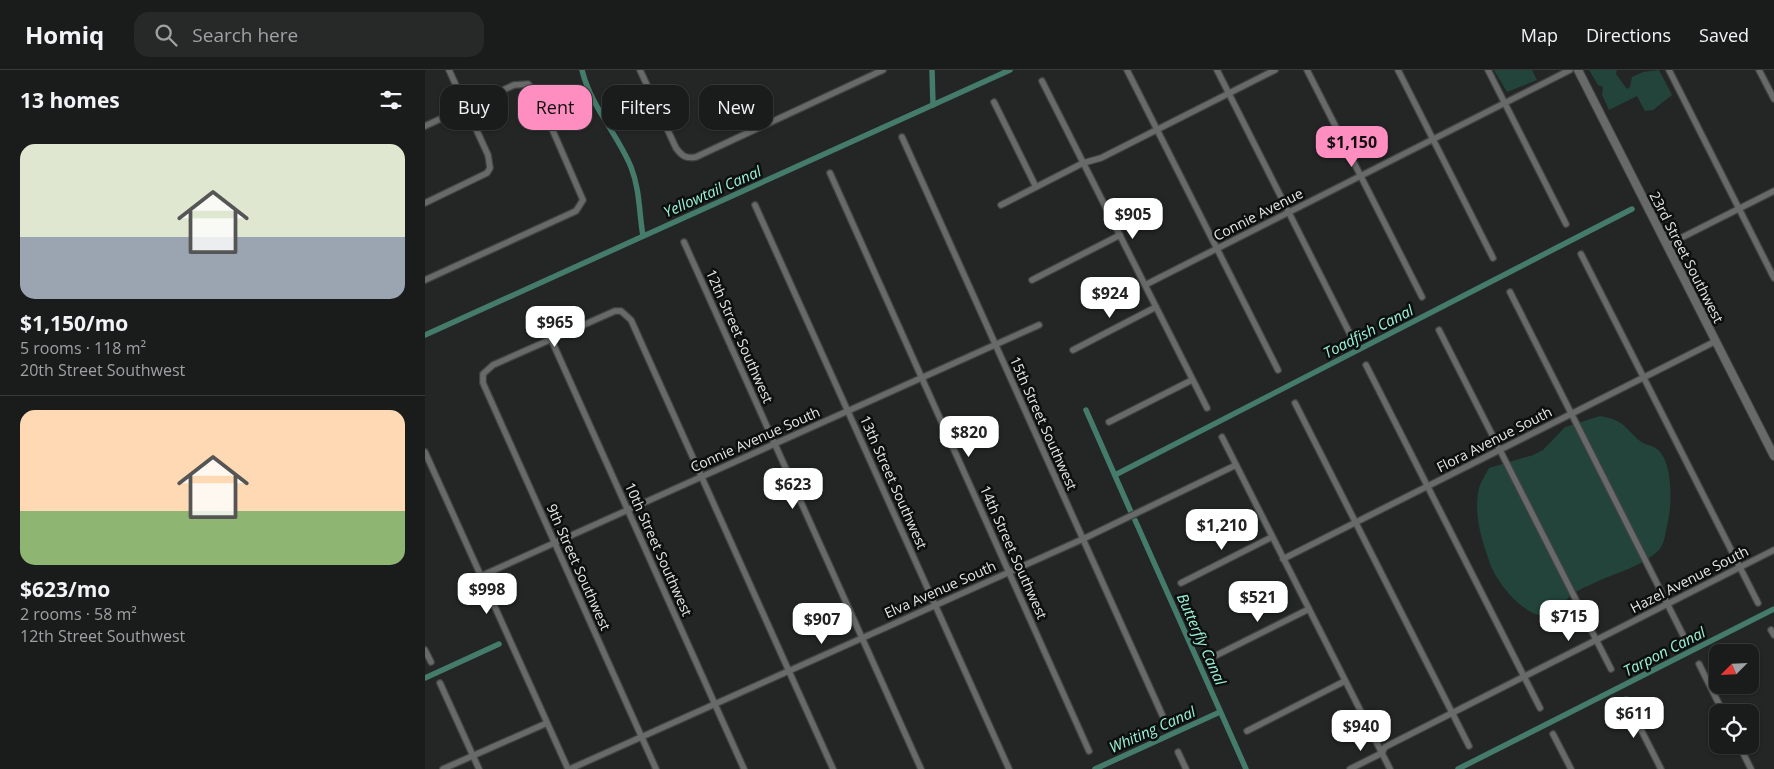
<!DOCTYPE html>
<html lang="en">
<head>
<meta charset="utf-8">
<style>
	:root { --surface:#1a1c1c; --page:#272929; --text:#f1f3f6; --muted:#9fa1a3; --line:#383a3b; --accent:#fd8ebf }
	body { margin:0; font-family:"Open Sans",sans-serif; background:var(--page); color:var(--text); height:100vh; display:flex; flex-direction:column; font-size:19px; white-space:nowrap }
	* { box-sizing:border-box; margin:0 }
	p { font-size:16px; color:var(--muted) }
	.icon { flex:none; width:28px; height:28px; fill:none; stroke:currentColor; stroke-width:2; stroke-linecap:round; stroke-linejoin:round }
	.map { position:relative; flex:1; overflow:hidden }
	.panel { display:flex; flex-direction:column; background:var(--surface); width:425px }
	.panel>* { flex:none }
	.guide { position:absolute; left:15px; top:15px; width:475px; height:45px; display:flex; gap:10px }
	.needle { width:32px; rotate:246deg }
	.tools { position:absolute; left:1284px; top:574px; display:grid; gap:10px }
	.tools a { display:grid; place-items:center; width:50px; height:50px; border-radius:10px; background:var(--surface); box-shadow:0 1px 4px #0004,0 0 0 1px var(--line); font-size:25px }
	.price { position:absolute; translate:-50% -42px; padding:0 11px; border-radius:10px; background:#fff; color:#222; font-size:16px; line-height:32px; filter:drop-shadow(0 1px 2px #0008) }
	.price::after { content:''; position:absolute; left:50%; top:30px; width:15px; height:11px; margin-left:-8px; background:inherit; clip-path:polygon(0 0,100% 0,50% 100%) }
	.price.selected { background:var(--accent); color:#111 }
	ul { padding:0; list-style:none }
	li { display:grid; align-content:center; gap:10px; height:265px; padding:0 20px }
	li+li { border-top:1px solid var(--line) }
	li span { display:grid; place-items:center; height:155px; border-radius:15px; color:#555 }
	li>.icon { margin-inline-start:auto }
	span .icon { width:90px; height:90px; fill:#fffc; stroke-width:1 }
	li b { font-size:21px }
	h2 { display:flex; justify-content:space-between; align-items:center; height:60px; padding:0 20px; font-size:21px }
	.pill { padding:0 18px; border-radius:15px; background:var(--surface); box-shadow:0 1px 4px #0004,0 0 0 1px var(--line); font-size:18px; line-height:45px }
	.pill.selected { background:var(--accent); color:#111 }
	header { display:flex; align-items:center; gap:30px; box-sizing:border-box; height:70px; padding:0 25px; background:var(--surface); border-bottom:1px solid var(--line) }
	header strong { font-size:24px }
	nav { display:flex; gap:28px; margin-inline-start:auto; font-size:18px }
	.search { width:350px; height:45px; background:var(--page); display:flex; align-items:center; gap:12px; box-sizing:border-box; padding:0 18px; border-radius:15px; color:var(--muted); font-size:19px }
	main { display:flex; flex:1; min-height:0 }
	.map>svg:first-child { display:block }
</style>
</head>
<body>
<header>
<strong>Homiq</strong>
<div class="search"><svg class="icon" aria-label="search" viewBox="0 0 24 24"><circle cx="10" cy="10" r="6"/><path d="M15 15l6 6"/></svg>Search here</div>
<nav><a>Map</a><a>Directions</a><a>Saved</a></nav>
</header>
<main>
<section class="panel">
<h2>13 homes<svg class="icon" aria-label="filters" viewBox="0 0 24 24"><path d="M4 7h16M4 17h16"/><circle cx="9" cy="7" r="2"/><circle cx="15" cy="17" r="2"/></svg></h2>
<ul>
<li><span style="background:linear-gradient(#dfe7d0 60%,#9aa5b1 0)"><svg class="icon" aria-label="home" viewBox="0 0 24 24"><path d="M3 11l9-7 9 7M6 9v11h12V9"/></svg></span><div><b>$1,150/mo</b><p>5 rooms · 118 m²</p><p>20th Street Southwest</p></div></li>
<li><span style="background:linear-gradient(#ffd9b3 65%,#8fb573 0)"><svg class="icon" aria-label="home" viewBox="0 0 24 24"><path d="M3 11l9-7 9 7M6 9v11h12V9"/></svg></span><div><b>$623/mo</b><p>2 rooms · 58 m²</p><p>12th Street Southwest</p></div></li>
</ul>
</section>
<div class="map">
<svg width="1349" height="699" viewBox="0 0 1349 699">
	<rect width="100%" height="100%" fill="#232625"/>
	<g fill="#22443a">
		<path d="M 1069,0 L 1107,0 L 1112,10 L 1082,22 Z"/>
		<path d="M 1164,0 L 1192,0 L 1191,4 L 1202,19 L 1205,17 L 1207,7 L 1218,2 L 1234,0 L 1247,25 L 1228,40 L 1220,41 L 1212,26 L 1184,40 L 1177,25 L 1178,17 L 1173,15 Z"/>
		<path d="M 1175,346 C 1200,351 1197,355 1215,371 C 1220,375 1227,375 1232,379 C 1248,391 1247,434 1243,451 C 1241,459 1240,474 1234,480 C 1217,497 1187,504 1167,514 C 1161,517 1148,522 1144,527 C 1139,532 1137,542 1130,545 C 1105,554 1074,516 1066,496 C 1057,471 1048,445 1054,418 C 1056,411 1061,404 1064,398 L 1108,385 L 1118,380 L 1140,357 Z"/>
	</g>
	<g fill="none" stroke-linecap="round" stroke-linejoin="round">
		<g stroke="#447b6b" stroke-width="5.5">
			<path d="M 157,0 C 166,37 192,63 206,97 C 215,120 214,143 218,166"/>
			<path d="M 507,0 L 508,35"/>
			<path d="M 0,265 L 585,0"/>
			<path d="M 661,340 L 706,442"/>
			<path d="M 690,405 L 1207,139"/>
			<path d="M 710,450 L 821,699"/>
			<path d="M 0,608 L 74,574"/>
			<path d="M 670,699 L 795,642"/>
			<path d="M 1033,699 L 1349,539"/>
		</g>
		<g stroke="#414342" stroke-width="8">
			<g id="street">
				<path d="M 215,0 L 251,78 C 257,86 261,89 271,87 L 458,0"/>
				<path d="M 702,0 L 853,300"/>
				<path d="M 792,0 L 925,264"/>
				<path d="M 882,0 L 997,227"/>
				<path d="M 973,0 L 1068,188"/>
				<path d="M 1063,0 L 1141,154"/>
				<path d="M 1244,0 L 1349,208"/>
				<path d="M 1334,0 L 1349,29"/>
				<path d="M 617,11 L 782,338"/>
				<path d="M 569,32 L 611,117"/>
				<path d="M 0,56 L 89,15 L 103,14 L 111,22 L 158,130 L 151,141 L 0,210"/>
				<path d="M 477,67 L 739,649"/>
				<path d="M 405,103 L 664,681"/>
				<path d="M 0,133 L 62,103 L 65,98 L 63,85 L 24,0"/>
				<path d="M 330,135 L 584,699"/>
				<path d="M 576,135 L 658,93 L 676,88 L 850,0"/>
				<path d="M 259,172 L 496,699"/>
				<path d="M 1242,175 L 1349,121"/>
				<path d="M 1156,184 L 1333,533"/>
				<path d="M 607,210 L 695,165"/>
				<path d="M 720,215 L 1145,0"/>
				<path d="M 1085,222 L 1259,567"/>
				<path d="M 1014,260 L 1186,599"/>
				<path d="M 126,269 L 319,699"/>
				<path d="M 648,280 L 731,237"/>
				<path d="M 941,295 L 1115,638"/>
				<path d="M 870,333 L 1044,676"/>
				<path d="M 684,352 L 767,310"/>
				<path d="M 797,367 L 965,699"/>
				<path d="M 0,382 L 143,699"/>
				<path d="M 858,489 L 1291,271"/>
				<path d="M 56,506 L 614,255"/>
				<path d="M 756,513 L 847,467"/>
				<path d="M 1346,560 L 1349,565"/>
				<path d="M 0,580 L 6,592"/>
				<path d="M 792,585 L 884,539"/>
				<path d="M 1274,594 L 1298,642"/>
				<path d="M 15,613 L 54,699"/>
				<path d="M 1201,630 L 1236,699"/>
				<path d="M 822,661 L 920,611"/>
				<path d="M 1128,664 L 1146,699"/>
				<path d="M 1314,675 L 1326,699"/>
				<path d="M 753,682 L 761,699"/>
				<path d="M 18,699 L 122,653"/>
				<path d="M 145,699 L 658,469 L 811,395"/>
				<path d="M 231,699 L 58,313 L 58,304 L 68,295 L 190,241 L 196,241 L 206,250 L 408,699"/>
				<path d="M 925,699 L 957,683 L 960,677 L 1349,480"/>
			</g>
		</g>
		<g stroke="#414342" stroke-width="10">
			<path id="secondary" d="M 1153,0 L 1349,386"/>
		</g>
		<use href="#street" stroke="#676a69" stroke-width="5.5"/>
		<use href="#secondary" stroke="#676a69" stroke-width="8"/>
	</g>
	<g text-anchor="middle" dominant-baseline="central" stroke-width="5" stroke-linejoin="round" paint-order="stroke">
		<g font-size="14" fill="#e5e7e6" stroke="#0d0f0e">
			<text transform="translate(833 144) rotate(-27)">Connie Avenue</text>
			<text transform="translate(1262 187) rotate(63)">23rd Street Southwest</text>
			<text transform="translate(315 266) rotate(66)">12th Street Southwest</text>
			<text transform="translate(619 353) rotate(66)">15th Street Southwest</text>
			<text transform="translate(330 369) rotate(-24)">Connie Avenue South</text>
			<text transform="translate(1069 369) rotate(-27)">Flora Avenue South</text>
			<text transform="translate(469 412) rotate(66)">13th Street Southwest</text>
			<text transform="translate(234 479) rotate(66)">10th Street Southwest</text>
			<text transform="translate(589 482) rotate(66)">14th Street Southwest</text>
			<text transform="translate(154 497) rotate(66)">9th Street Southwest</text>
			<text transform="translate(1264 509) rotate(-27)">Hazel Avenue South</text>
			<text transform="translate(515 519) rotate(-24)">Elva Avenue South</text>
		</g>
		<g font-size="15" font-style="italic" fill="#9af3d8" stroke="#0d0f0e">
			<text transform="translate(287 121) rotate(-24)">Yellowtail Canal</text>
			<text transform="translate(943 261) rotate(-27)">Toadfish Canal</text>
			<text transform="translate(777 569) rotate(66)">Butterfly Canal</text>
			<text transform="translate(1239 581) rotate(-27)">Tarpon Canal</text>
			<text transform="translate(727 659) rotate(-24)">Whiting Canal</text>
		</g>
	</g>
</svg>
<div class="tools">
<a><svg class="needle" viewBox="-14 -14 28 28"><path d="M0-13l5 13h-10z" fill="#e53935"/><path d="M0 13l5-13h-10z" fill="#9fa1a3"/></svg></a>
<a><svg class="icon" aria-label="locate" viewBox="0 0 24 24"><circle cx="12" cy="12" r="6"/><path d="M12 2v4M12 18v4M2 12h4M18 12h4"/></svg></a>
</div>
<b class="price selected" style="left:927px;top:98px">$1,150</b>
<b class="price" style="left:708px;top:170px">$905</b>
<b class="price" style="left:685px;top:249px">$924</b>
<b class="price" style="left:130px;top:278px">$965</b>
<b class="price" style="left:544px;top:388px">$820</b>
<b class="price" style="left:368px;top:440px">$623</b>
<b class="price" style="left:797px;top:481px">$1,210</b>
<b class="price" style="left:62px;top:545px">$998</b>
<b class="price" style="left:833px;top:553px">$521</b>
<b class="price" style="left:1144px;top:572px">$715</b>
<b class="price" style="left:397px;top:575px">$907</b>
<b class="price" style="left:1209px;top:669px">$611</b>
<b class="price" style="left:936px;top:682px">$940</b>
<div class="guide">
<a class="pill">Buy</a>
<a class="pill selected">Rent</a>
<a class="pill">Filters</a>
<a class="pill">New</a>
</div>
</div>
</main>
</body>
</html>
